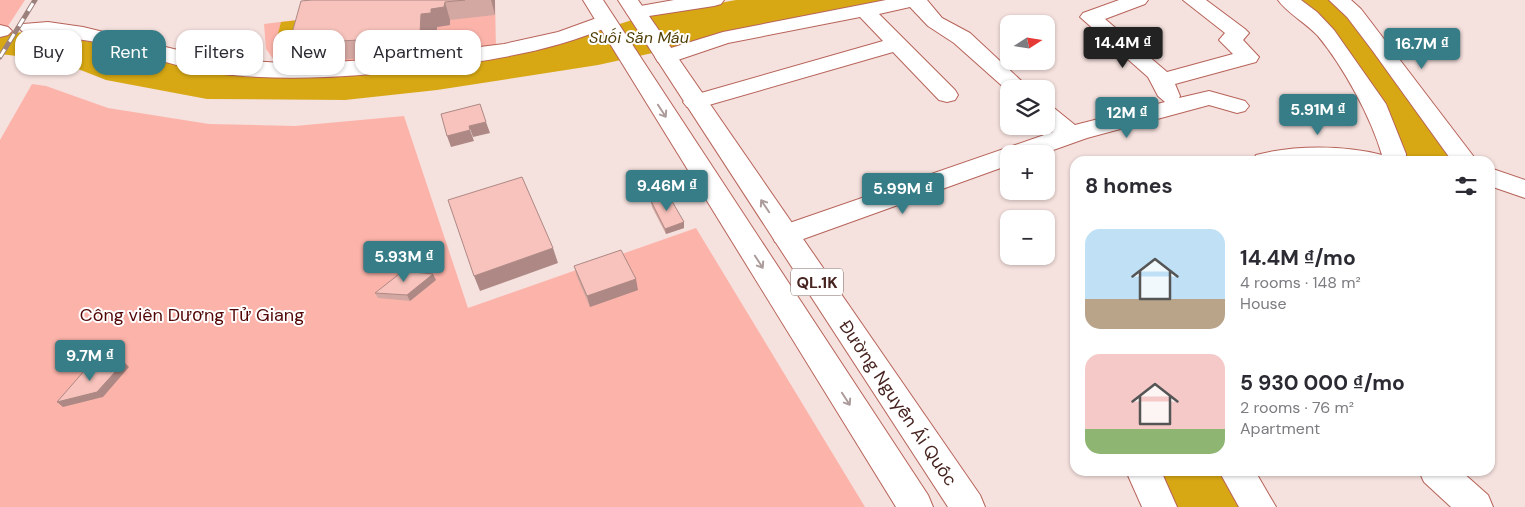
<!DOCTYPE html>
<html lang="en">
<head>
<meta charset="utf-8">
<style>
	:root { --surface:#fff; --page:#f2f2f3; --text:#2b2b33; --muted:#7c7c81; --accent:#367d87 }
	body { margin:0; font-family:"DM Sans",sans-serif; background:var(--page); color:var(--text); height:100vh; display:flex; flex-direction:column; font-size:19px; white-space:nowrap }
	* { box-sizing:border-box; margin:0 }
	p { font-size:16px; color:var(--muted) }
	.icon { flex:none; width:28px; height:28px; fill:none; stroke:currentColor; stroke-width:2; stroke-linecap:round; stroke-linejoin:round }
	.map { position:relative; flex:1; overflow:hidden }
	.side { position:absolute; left:1070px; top:156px; width:425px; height:320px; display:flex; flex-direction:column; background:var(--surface); border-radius:15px; box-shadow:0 1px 4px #0004 }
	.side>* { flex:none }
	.guide { position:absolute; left:15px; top:30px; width:475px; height:45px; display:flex; gap:10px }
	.needle { width:32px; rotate:78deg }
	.buttons { position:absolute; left:1000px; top:15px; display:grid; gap:10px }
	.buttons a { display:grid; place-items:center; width:55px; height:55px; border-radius:10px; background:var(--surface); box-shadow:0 1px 4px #0004; font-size:25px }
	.price { position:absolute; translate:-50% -42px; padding:0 11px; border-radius:5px; background:var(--accent); color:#fff; font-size:16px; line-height:32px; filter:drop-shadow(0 1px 2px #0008) }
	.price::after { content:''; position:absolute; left:50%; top:30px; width:15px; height:11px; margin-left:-8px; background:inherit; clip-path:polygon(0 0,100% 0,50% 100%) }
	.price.selected { background:#222; color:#fff }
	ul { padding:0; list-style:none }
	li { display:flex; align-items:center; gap:15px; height:125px; padding:0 15px }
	li span { display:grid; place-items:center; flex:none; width:140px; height:100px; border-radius:15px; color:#555 }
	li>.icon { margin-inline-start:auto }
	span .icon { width:60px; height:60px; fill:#fffc; stroke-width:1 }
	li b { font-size:21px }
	h2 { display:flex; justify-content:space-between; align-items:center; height:60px; padding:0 15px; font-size:21px }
	.pill { padding:0 18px; border-radius:15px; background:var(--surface); box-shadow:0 1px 4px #0004; font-size:18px; line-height:45px }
	.pill.selected { background:var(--accent); color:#fff }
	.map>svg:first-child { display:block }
</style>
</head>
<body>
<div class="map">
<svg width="1525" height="507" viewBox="0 0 1525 507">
	<rect width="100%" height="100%" fill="#f5e1de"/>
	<g fill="#fcb4aa">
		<path d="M 0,0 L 25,0 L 8,26 L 0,27 Z"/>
		<path d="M 456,0 L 495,0 L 496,49 L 377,63 L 279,67 L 266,49 L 264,24 Z"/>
		<path d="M 32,84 L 46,86 L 108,108 L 209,124 L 295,126 L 404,116 L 468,308 L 696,228 L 865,507 L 0,507 L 0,140 Z"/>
	</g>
	<g fill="#d7a814">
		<path d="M 736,0 L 893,0 L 598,65 L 437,90 L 345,100 L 207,99 L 106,80 L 73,67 L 42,59 L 0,54 L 0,33 L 35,32 L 285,76 L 562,43 L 638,18 Z"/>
		<path d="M 1294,0 L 1333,0 L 1346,12 L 1456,161 L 1403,161 L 1403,157 Z"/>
		<path d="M 309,19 L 303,42 L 275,45 L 281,22 Z"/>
		<path d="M 1153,471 L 1224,471 L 1247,507 L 1172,507 Z"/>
	</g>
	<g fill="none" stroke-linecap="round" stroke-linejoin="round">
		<g stroke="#b76359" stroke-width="2">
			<g id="minor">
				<path d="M 674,0 L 724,0 L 721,4 L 714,6 L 636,18 L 629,16 L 626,12 L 629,8 Z"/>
				<path d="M 886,0 L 927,0 L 942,18 L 970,33 L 1030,89 L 1009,89 L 1009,92 L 954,43 L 928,26 L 910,7 L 879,14 L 955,90 L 958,95 L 955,100 L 947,102 L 939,100 L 893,52 L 695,109 L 687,107 L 683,102 L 687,97 L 883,41 L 860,17 L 728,43 L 666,64 L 658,62 L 655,57 L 658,52 L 723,32 Z"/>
				<path d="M 1119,0 L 1148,0 L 1145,4 L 1105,19 L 1167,72 L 1233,54 L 1219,40 L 1225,33 L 1183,0 L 1206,0 L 1245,29 L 1249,33 L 1243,40 L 1259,57 L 1256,62 L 1175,84 L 1180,96 L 1179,98 L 1209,91 L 1245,101 L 1249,106 L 1245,111 L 1237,113 L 1209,105 L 1087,138 L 1042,154 L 1009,154 L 1009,165 L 795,242 L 785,245 L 775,242 L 772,235 L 775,228 L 1053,132 L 1046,126 L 1046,106 L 1054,108 L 1075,125 L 1165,102 L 1158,96 L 1148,77 L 1080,17 L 1083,13 Z"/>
				<path d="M 1278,0 L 1301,0 L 1317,12 L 1334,30 L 1386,104 L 1406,154 L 1406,161 L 1253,161 L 1256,155 C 1293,145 1345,145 1382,155 C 1371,117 1343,66 1318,36 C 1306,23 1286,12 1278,0 Z"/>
				<path d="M 1329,0 L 1351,0 L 1361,9 L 1477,161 L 1452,161 L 1372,50 L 1347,17 Z"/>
				<path d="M 605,15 L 612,17 L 615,21 L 612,25 C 552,52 487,61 422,69 C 353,77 283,82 214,73 C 172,67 132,50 90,41 C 68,37 44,38 23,32 L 19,28 L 23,24 L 48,22 L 83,27 L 215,59 L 299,64 L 384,59 L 504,44 L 558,32 Z"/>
				<path d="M 0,25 L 8,27 L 12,31 L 8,35 L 0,37 Z"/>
				<path d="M 1490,168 L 1525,180 L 1525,198 L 1490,186 Z"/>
				<path d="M 1126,471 L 1161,471 L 1177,507 L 1142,507 Z"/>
				<path d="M 1219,471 L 1255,471 L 1276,507 L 1239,507 Z"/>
				<path d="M 1419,471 L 1461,471 L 1488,495 L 1493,507 L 1451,507 L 1424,482 Z"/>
			</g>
		</g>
		<g stroke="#b76359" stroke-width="2">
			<g id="major">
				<path d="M 583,0 L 603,0 L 928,495 L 933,507 L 896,507 Z"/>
				<path d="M 618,0 L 638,0 L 980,495 L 985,507 L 948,507 Z"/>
			</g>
		</g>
		<use href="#minor" fill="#fff" fill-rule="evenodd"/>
		<use href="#major" fill="#fff" fill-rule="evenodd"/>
		<g stroke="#9b807c" stroke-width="5">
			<path id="rail" d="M 0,57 L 35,0"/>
		</g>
		<use href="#rail" stroke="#fff" stroke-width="3" stroke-dasharray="9" stroke-linecap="butt"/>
	</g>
	<g fill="#d4a8a2">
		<path d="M 312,0 L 495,0 L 495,15 L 450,20 L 450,25 L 437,27 L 437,31 L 428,32 L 427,52 L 384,57 L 298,62 L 289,44 Z"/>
		<path d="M 651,201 L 684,222 L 684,228 L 666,234 L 652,207 Z"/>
		<path d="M 574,266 L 638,290 L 590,307 L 577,277 Z"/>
		<path d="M 436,280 L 410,301 L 378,298 L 375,293 Z"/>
	</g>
	<g fill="#ad8884">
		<path d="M 491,0 L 495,0 L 495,15 Z"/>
		<path d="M 445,2 L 450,20 L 450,25 L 437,27 L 437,31 L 428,32 L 427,52 L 384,57 L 376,39 Z"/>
		<path d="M 486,122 L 490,133 L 473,137 L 469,126 Z"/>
		<path d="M 470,130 L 474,141 L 451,147 L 447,136 Z"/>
		<path d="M 684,222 L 684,228 L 666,234 L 665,229 Z"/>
		<path d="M 553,248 L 558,263 L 480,291 L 474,276 Z"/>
		<path d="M 433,274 L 436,280 L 410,301 L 407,295 Z"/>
		<path d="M 636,279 L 638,290 L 590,307 L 587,296 Z"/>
		<path d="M 124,362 L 129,367 L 103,397 L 63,407 L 57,402 Z"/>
	</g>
	<g fill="#f7c3bc" stroke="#ad8884">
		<path d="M 312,0 L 465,0 L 445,2 L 444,7 L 431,9 L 431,13 L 421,14 L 420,34 L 376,39 L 289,44 L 301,1 Z"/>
		<path d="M 480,104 L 486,122 L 469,126 L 470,130 L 447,136 L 441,114 Z"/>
		<path d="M 522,177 L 553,248 L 474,276 L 448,200 Z"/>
		<path d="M 669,196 L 684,222 L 665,229 L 651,201 Z"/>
		<path d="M 621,250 L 636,279 L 587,296 L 574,266 Z"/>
		<path d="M 403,271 L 433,274 L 407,295 L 375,293 Z"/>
		<path d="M 124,362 L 97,392 L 57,402 L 84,371 Z"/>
	</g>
	<defs><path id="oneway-shaft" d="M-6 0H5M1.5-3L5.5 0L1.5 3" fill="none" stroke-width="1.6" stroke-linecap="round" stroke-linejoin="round" transform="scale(1.25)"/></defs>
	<g stroke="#ac9c9b">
		<use href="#oneway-shaft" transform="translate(662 111) rotate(57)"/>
		<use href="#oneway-shaft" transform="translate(765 206) rotate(-124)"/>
		<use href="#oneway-shaft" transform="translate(759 262) rotate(57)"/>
		<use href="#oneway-shaft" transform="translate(846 399) rotate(57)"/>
	</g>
	<g text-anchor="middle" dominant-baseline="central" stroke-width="4" stroke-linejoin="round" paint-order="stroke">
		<g font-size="16" font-style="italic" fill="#503e06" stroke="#fff">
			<text x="639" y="37">Suối Săn Máu</text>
		</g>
		<rect fill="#fff" stroke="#7e6663" stroke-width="1" x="791" y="268.5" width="52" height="27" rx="4"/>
		<g font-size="16" font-weight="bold" fill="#472420">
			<text x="817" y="282">QL.1K</text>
		</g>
		<g font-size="18" fill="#530606" stroke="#fff">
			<text x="192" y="315">Công viên Dương Tử Giang</text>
		</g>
		<g font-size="18" fill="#472420" stroke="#fff">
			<text transform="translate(898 403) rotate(56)">Đường Nguyễn Ái Quốc</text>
		</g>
	</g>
</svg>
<div class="buttons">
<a><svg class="needle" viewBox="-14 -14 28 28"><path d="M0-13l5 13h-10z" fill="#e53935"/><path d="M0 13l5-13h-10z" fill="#7c7c81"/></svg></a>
<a><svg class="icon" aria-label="layers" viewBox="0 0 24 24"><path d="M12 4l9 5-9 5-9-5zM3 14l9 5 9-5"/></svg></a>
<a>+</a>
<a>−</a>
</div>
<b class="price selected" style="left:1123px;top:69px">14.4M ₫</b>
<b class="price" style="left:1422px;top:70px">16.7M ₫</b>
<b class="price" style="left:1318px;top:136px">5.91M ₫</b>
<b class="price" style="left:1127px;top:139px">12M ₫</b>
<b class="price" style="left:667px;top:212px">9.46M ₫</b>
<b class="price" style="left:903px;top:215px">5.99M ₫</b>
<b class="price" style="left:404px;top:283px">5.93M ₫</b>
<b class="price" style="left:90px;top:382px">9.7M ₫</b>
<div class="guide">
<a class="pill">Buy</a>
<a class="pill selected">Rent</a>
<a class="pill">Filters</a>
<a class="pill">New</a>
<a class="pill">Apartment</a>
</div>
<section class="side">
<h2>8 homes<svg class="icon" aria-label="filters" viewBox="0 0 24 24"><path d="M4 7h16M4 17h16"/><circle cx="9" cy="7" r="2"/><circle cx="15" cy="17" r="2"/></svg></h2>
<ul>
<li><span style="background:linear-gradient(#bfe0f5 70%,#b9a48a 0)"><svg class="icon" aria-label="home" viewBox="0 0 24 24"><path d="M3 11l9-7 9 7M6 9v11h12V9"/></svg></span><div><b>14.4M ₫/mo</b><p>4 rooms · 148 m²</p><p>House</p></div></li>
<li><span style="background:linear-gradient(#f6c9c9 75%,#8fb573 0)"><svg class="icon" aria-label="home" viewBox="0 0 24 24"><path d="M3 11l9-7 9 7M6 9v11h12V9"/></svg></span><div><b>5 930 000 ₫/mo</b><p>2 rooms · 76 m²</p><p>Apartment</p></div></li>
</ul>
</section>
</div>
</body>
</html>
